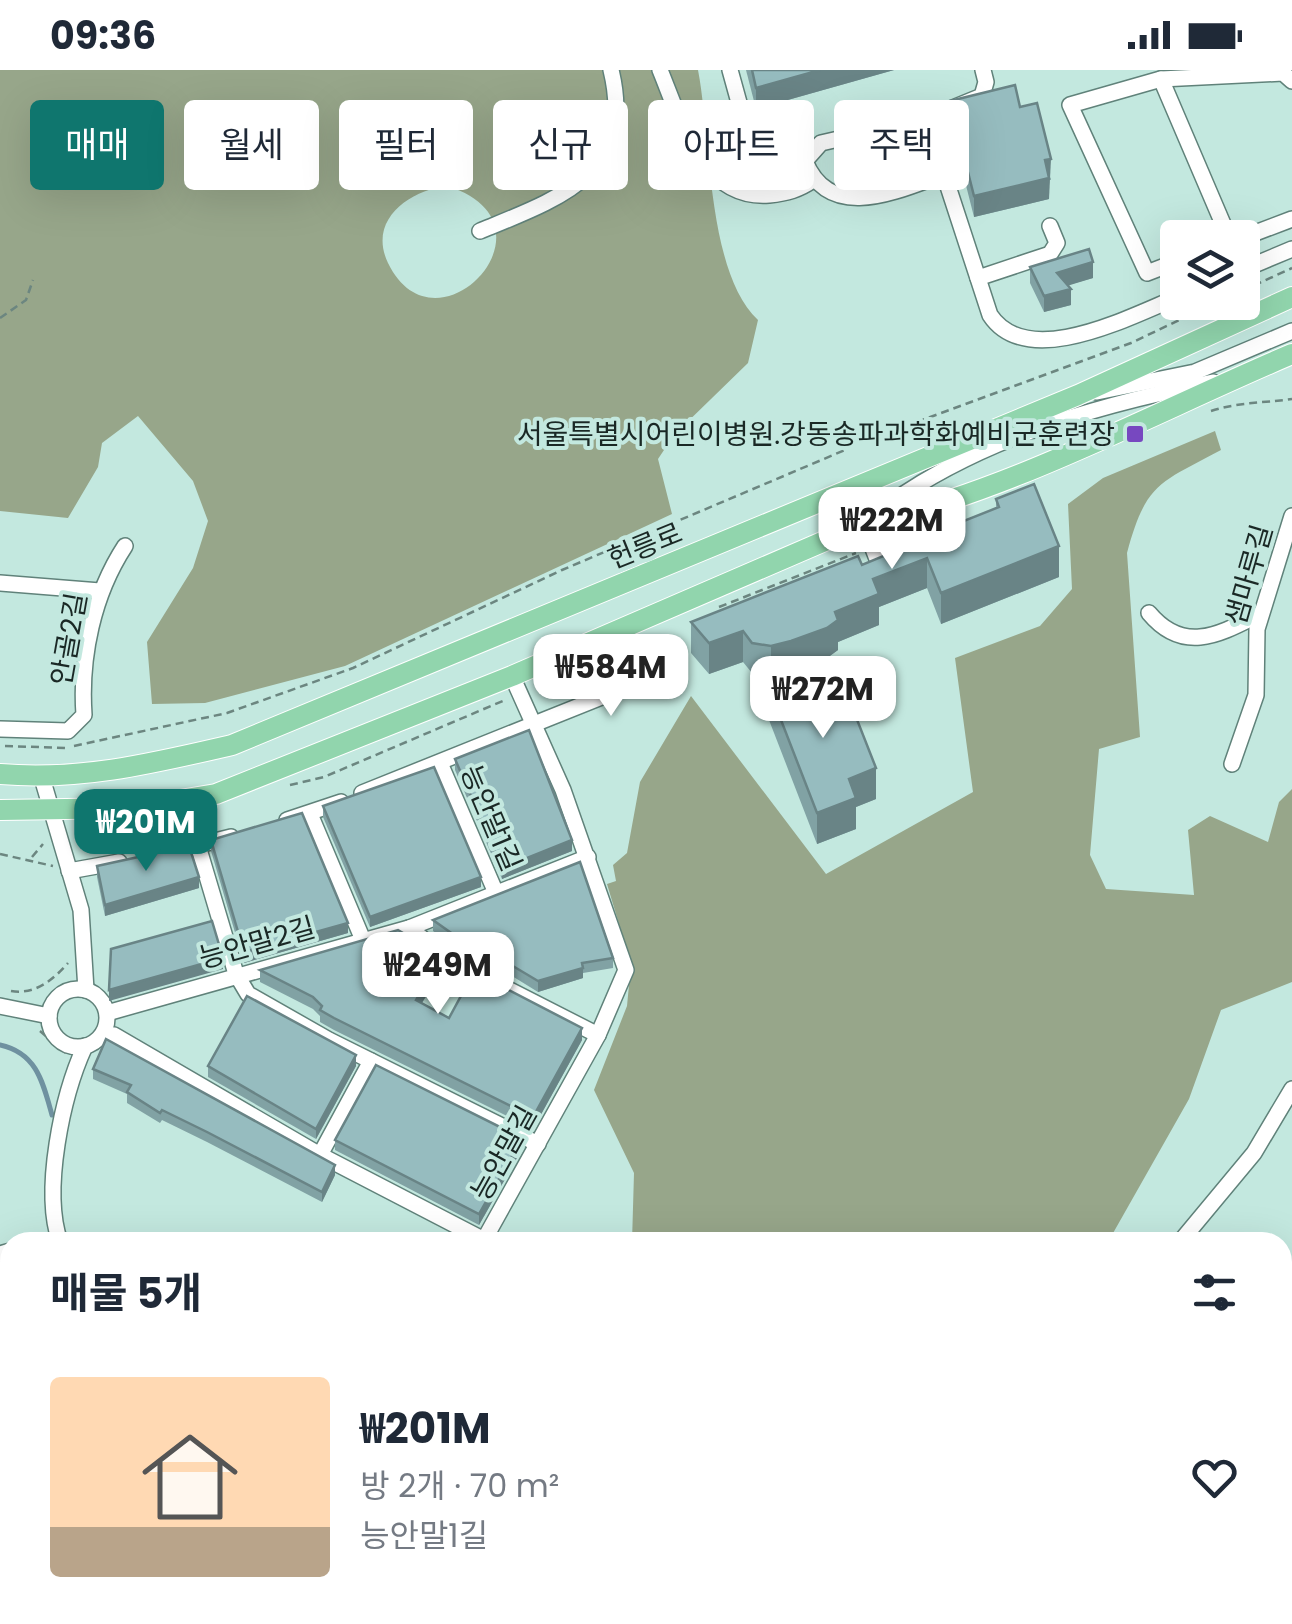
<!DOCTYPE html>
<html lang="ko">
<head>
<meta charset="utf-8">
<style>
	:root { --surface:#fff; --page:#f6f6f7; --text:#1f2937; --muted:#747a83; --accent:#0f766e }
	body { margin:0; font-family:Poppins,"Noto Sans KR",sans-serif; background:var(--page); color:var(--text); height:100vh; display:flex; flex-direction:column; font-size:38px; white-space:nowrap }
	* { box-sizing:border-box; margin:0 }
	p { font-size:32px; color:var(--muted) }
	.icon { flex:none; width:55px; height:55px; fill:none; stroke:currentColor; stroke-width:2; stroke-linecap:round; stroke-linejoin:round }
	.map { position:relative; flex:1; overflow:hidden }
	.side { position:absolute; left:0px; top:1162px; width:1292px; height:392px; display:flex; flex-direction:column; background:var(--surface); border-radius:30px 30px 0 0; box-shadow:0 10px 40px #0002 }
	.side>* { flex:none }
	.hud { position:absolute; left:30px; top:30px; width:1232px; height:90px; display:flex; gap:20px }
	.buttons { position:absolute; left:1160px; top:150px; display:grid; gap:20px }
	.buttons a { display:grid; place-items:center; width:100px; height:100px; border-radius:10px; background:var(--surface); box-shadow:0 10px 40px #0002; font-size:50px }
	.price { position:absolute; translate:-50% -85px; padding:0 22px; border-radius:20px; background:#fff; color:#222; font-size:32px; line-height:65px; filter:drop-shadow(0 2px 5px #0008) }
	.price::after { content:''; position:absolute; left:50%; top:60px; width:30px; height:22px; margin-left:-15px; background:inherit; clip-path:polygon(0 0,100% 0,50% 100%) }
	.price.selected { background:var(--accent); color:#fff }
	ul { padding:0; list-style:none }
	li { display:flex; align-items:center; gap:30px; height:250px; padding:0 50px }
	li span { display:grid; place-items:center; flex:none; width:280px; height:200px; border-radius:10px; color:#555 }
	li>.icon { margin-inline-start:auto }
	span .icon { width:120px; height:120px; fill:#fffc; stroke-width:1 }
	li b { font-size:42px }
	h2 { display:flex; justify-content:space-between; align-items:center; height:120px; padding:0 50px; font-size:42px }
	.tag { padding:0 35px; border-radius:10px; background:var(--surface); box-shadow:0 10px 40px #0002; font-size:35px; line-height:90px }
	.tag.selected { background:var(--accent); color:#fff }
	.status { display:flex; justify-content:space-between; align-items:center; height:70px; padding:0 50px; background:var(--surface); direction:ltr }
	.status svg { height:28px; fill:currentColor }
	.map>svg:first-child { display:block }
</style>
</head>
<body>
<div class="status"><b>09:36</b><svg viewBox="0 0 49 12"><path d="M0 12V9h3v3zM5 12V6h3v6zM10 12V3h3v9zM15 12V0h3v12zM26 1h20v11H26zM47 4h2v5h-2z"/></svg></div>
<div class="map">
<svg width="1292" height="1554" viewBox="0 0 1292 1554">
	<rect width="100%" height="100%" fill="#c3e8df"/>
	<g fill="#97a68a" fill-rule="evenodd">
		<path d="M 0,0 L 698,0 C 711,67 707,203 758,250 L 748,293 L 674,365 L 658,389 L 672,444 L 345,596 L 205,633 L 152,634 L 147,572 L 193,498 L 208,451 L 193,411 L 138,346 L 102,373 L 98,397 L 68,448 L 0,441 ZM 447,116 C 567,153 436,292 388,193 C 367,149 411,120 447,116 Z"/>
		<path d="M 1215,361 L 1221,380 C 1160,413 1146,412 1127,483 L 1140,667 L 1099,679 L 1090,785 L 1106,819 L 1194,825 L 1188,760 L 1210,746 L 1268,772 L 1279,732 L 1292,719 L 1292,912 L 1221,940 L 1189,1029 L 1108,1172 L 632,1172 L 634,1103 L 594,1020 L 627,936 L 631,894 L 607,814 L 616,811 L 613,795 L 627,783 L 640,712 L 691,626 L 826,804 L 973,722 L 955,588 L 1040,556 L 1072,519 L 1068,434 L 1103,408 Z"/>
		<path d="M 748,1545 L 899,1545 L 889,1554 L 744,1554 Z"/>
		<path d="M 980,1545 L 1164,1545 L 1166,1554 L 986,1554 Z"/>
	</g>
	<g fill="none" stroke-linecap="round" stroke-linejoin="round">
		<path stroke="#6f91a0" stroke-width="5" d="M 0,975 C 37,983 43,1013 52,1045"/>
		<g stroke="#60827a" stroke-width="18">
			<g id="minor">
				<path d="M 660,0 C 681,51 702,130 769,125 C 787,123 799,120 813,110"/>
				<path d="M 730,0 L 756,94 L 805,91"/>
				<path d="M 1161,9 L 1229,168"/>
				<path d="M 926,49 L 982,26 L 986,12 L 983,0"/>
				<path d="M 944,104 C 897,121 830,153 805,91 L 821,73 L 926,49 L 990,245 C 1027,301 1129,247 1178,227"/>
				<path d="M 480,161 C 561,128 636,103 611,0"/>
				<path d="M 1242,168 L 1292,149"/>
				<path d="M 1178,191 L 1147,203 L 1070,35 L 1161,9 L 1283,3 L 1292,11"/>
				<path d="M 1242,200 L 1292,179"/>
				<path d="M 978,208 L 1050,184 L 1057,173 L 1050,156"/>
				<path d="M 1097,322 L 1195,302 L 1292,261"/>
				<path d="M 851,421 L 882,502"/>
				<path d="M 867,451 C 964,372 1093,336 1213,312"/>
				<path d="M 0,513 L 100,521"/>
				<path d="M 1149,543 C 1184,585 1220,564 1260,544"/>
				<path d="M 0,659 L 68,661 L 84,645 C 80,587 93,525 125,476"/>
				<path d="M 440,693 L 496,823"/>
				<path d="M 1232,694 L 1256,625 L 1257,559 L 1292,446"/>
				<path d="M 42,708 L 81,840 L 86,920"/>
				<path d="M 362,723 L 669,600"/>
				<path d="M 310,744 L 363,870"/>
				<path d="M 287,750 L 341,732"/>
				<path d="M 198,776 L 236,904 L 248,924 L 329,970 L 538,1074"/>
				<path d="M 171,782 L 231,767"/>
				<path d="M 69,801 L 119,792"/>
				<path d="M 409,858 L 449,889 L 598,965"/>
				<circle cx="78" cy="948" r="29"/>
				<path d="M 0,936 L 49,946"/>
				<path d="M 107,943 L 409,858 L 588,787"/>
				<path d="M 103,964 L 114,965 L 320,1085 L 484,1170 L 598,965 L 626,900 L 563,720 L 512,606"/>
				<path d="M 320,1085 L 371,991"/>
				<path d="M 60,1172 C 42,1121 62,1026 85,976"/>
				<path d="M 1180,1172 L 1254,1083 L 1292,1019"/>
				<path d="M 0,1184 L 10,1181"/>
				<path d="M 416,1545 L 421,1554"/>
				<path d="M 1181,1545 L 1184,1554"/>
				<path d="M 274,1554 L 279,1545"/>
			</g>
		</g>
		<g stroke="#fff" stroke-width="22">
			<g id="major">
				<path d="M 0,704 C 81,711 154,693 232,675 L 1078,325 L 1292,227"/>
				<path d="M 0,740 L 132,738 L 216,724 L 512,606 L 864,454 C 1007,423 1157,341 1292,284"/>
			</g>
		</g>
		<g stroke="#6c8680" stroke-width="2.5" stroke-dasharray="8 5" stroke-linecap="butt">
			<path d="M 1242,221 L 1292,198"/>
			<path d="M 0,248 L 26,230 L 33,210"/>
			<path d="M 1211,341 C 1239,332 1263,333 1292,329"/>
			<path d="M 868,370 L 1131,273 L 1217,232"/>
			<path d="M 719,537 L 856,483"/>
			<path d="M 536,617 L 569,602"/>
			<path d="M 5,676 L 66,678"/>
			<path d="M 74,676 L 227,643 L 353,598 L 562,500 L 845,380"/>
			<path d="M 290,715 L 324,707 L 505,630"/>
			<path d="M 84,760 L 97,758"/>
			<path d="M 0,784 L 53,796"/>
			<path d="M 32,787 L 43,774"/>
			<path d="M 11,921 C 35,925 53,910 68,893"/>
			<path d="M 40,961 L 67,984"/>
		</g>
		<use href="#minor" stroke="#fff" stroke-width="15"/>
		<use href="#major" stroke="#91d5ad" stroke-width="20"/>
	</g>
	<g fill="#81a2a4">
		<path d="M 746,0 L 894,0 L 756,39 Z"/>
		<path d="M 950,31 L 1020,37 L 1051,110 L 1049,110 L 1049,129 L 974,147 L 950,52 Z"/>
		<path d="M 1030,197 L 1093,208 L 1068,215 L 1071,235 L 1044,242 L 1030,213 Z"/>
		<path d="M 996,429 L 1059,507 L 941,554 L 927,518 L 879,537 L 879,555 L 838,572 L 838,580 L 827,588 L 791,602 L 771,607 L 752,603 L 743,592 L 709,604 L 691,583 L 691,552 L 862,495 L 912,475 L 912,464 L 954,455 L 996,439 Z"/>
		<path d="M 769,619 L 816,630 L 876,729 L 856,737 L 856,759 L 817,774 L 769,650 Z"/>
		<path d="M 455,689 L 572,781 L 502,809 L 455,700 Z"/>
		<path d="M 323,736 L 481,817 L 370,857 L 323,747 Z"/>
		<path d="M 211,770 L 348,863 L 244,893 L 211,781 Z"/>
		<path d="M 97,796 L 199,818 L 105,846 L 97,807 Z"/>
		<path d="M 433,850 L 613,888 L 613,898 L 583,903 L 583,908 L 538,922 L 481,887 L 471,888 L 433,861 Z"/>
		<path d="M 443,899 L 422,933 L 449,948 L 582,970 L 533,1059 L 334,960 L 320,952 L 320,946 L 313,939 L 260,912 L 260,900 Z"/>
		<path d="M 208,996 L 356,996 L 316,1069 L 208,1007 Z"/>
		<path d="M 93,999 L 335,1105 L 322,1132 L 207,1072 L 162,1050 L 160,1053 L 127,1033 L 127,1024 L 93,1009 Z"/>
		<path d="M 335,1070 L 522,1079 L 479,1155 L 335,1080 Z"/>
		<path d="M 0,1216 L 10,1220 L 10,1272 L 0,1261 Z"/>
		<path d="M 186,1545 L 265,1545 L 269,1553 L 416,1554 L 216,1553 L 196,1554 Z"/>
	</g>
	<g fill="#698486">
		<path d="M 820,0 L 894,0 L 756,39 L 756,18 Z"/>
		<path d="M 1051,89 L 1049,129 L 974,147 L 974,126 L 1045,90 Z"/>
		<path d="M 1093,192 L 1093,208 L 1057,219 L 1057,203 Z"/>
		<path d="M 1071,219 L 1071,235 L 1044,242 L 1044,226 Z"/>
		<path d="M 1059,476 L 1059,507 L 941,554 L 941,523 Z"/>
		<path d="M 927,488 L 927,518 L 879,537 L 879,555 L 838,572 L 838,580 L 827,588 L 791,602 L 771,607 L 771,576 L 835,542 L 873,509 Z"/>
		<path d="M 743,561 L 743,592 L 709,604 L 709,573 Z"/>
		<path d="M 876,698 L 876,729 L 856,737 L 856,759 L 817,774 L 817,743 L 849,709 Z"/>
		<path d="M 572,770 L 572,781 L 502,809 L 502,798 Z"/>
		<path d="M 199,807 L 199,818 L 105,846 L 105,835 Z"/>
		<path d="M 481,807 L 481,817 L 370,857 L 370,847 Z"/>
		<path d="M 348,853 L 348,863 L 244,893 L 244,882 Z"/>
		<path d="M 443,887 L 443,899 L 416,942 L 416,930 Z"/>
		<path d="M 223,888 L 223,899 L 109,931 L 109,920 Z"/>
		<path d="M 583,898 L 583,908 L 538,922 L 538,911 Z"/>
		<path d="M 582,958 L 582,970 L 533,1059 L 533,1047 Z"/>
		<path d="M 356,985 L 356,996 L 316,1069 L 316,1059 Z"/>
		<path d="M 522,1068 L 522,1079 L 479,1155 L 479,1144 Z"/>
		<path d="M 335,1095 L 335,1105 L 322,1132 L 322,1122 Z"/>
		<path d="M 205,1545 L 219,1545 L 219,1552 L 212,1554 L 201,1554 L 201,1546 Z"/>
	</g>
	<g fill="#96bcbf" stroke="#698486" stroke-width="2.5">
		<path d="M 752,0 L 820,0 L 756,18 Z"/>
		<path d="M 1015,15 L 1020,37 L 1037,33 L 1051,89 L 1045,90 L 1049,108 L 974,126 L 950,31 Z"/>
		<path d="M 1089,179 L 1093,192 L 1057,203 L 1071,219 L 1044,226 L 1030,197 Z"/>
		<path d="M 1034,414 L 1059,476 L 941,523 L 927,488 L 873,509 L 879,524 L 835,542 L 838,550 L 827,558 L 791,571 L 771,576 L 752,573 L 743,561 L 709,573 L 691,552 L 858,486 L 862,495 L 915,473 L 912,464 L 951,449 L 954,455 L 999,437 L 996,429 Z"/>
		<path d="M 806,605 L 816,630 L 845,619 L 876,698 L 849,709 L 856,728 L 817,743 L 769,619 Z"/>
		<path d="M 529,660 L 572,770 L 502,798 L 455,689 Z"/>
		<path d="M 434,697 L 481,807 L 370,847 L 323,736 Z"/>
		<path d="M 302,743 L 348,853 L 244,882 L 211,770 Z"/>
		<path d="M 189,776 L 199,807 L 105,835 L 97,796 Z"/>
		<path d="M 580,792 L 613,888 L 582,893 L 583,898 L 538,911 L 481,877 L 471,877 L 433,850 Z"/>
		<path d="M 212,851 L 223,888 L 109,920 L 111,879 Z"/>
		<path d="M 398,860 L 443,887 L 416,930 L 449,948 L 474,902 L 582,958 L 533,1047 L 334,948 L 320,940 L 322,936 L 313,927 L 260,900 Z"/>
		<path d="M 247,926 L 356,985 L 316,1059 L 208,996 Z"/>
		<path d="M 106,969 L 335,1095 L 322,1122 L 207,1062 L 162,1040 L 160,1043 L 127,1022 L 131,1015 L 93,999 Z"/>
		<path d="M 376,995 L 522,1068 L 479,1144 L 335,1070 Z"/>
		<path d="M 119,1167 L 121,1172 L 104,1172 Z"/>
		<path d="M 0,1216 L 10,1220 L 10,1261 L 0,1250 Z"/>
		<path d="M 218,1545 L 264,1545 L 269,1553 L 283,1549 L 287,1545 L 411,1545 L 416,1554 L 216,1554 Z"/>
	</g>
	<rect fill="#7748c0" stroke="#c3e8df" stroke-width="4" x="1125" y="354" width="20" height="20" rx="5"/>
	<g text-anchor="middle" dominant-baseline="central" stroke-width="8" stroke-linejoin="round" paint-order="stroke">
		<g font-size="28" fill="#1a2825" stroke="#c3e8df" text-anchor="end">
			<text x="1115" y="364">서울특별시어린이병원.강동송파과학화예비군훈련장</text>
		</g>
		<g font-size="28" fill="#1a2825" stroke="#c3e8df">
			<text transform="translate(645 476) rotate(-22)">헌릉로</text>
			<text transform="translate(1249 505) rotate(-74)">샘마루길</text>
			<text transform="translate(69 569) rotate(-80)">안골2길</text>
			<text transform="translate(491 748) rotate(67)">능안말1길</text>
			<text transform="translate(257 873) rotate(-16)">능안말2길</text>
			<text transform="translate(504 1083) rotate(-61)">능안말길</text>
		</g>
	</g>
</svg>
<div class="buttons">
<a><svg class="icon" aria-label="layers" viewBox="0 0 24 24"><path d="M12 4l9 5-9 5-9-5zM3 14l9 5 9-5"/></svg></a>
</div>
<b class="price" style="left:892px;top:502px">₩222M</b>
<b class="price" style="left:611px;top:649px">₩584M</b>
<b class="price" style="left:823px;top:671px">₩272M</b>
<b class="price selected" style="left:146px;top:804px">₩201M</b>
<b class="price" style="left:438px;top:947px">₩249M</b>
<div class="hud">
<a class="tag selected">매매</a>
<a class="tag">월세</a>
<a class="tag">필터</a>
<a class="tag">신규</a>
<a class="tag">아파트</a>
<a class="tag">주택</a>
</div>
<section class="side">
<h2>매물 5개<svg class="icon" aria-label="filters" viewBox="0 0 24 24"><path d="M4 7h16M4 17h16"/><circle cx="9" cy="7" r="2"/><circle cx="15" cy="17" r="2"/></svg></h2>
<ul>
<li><span style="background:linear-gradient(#ffd9b3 75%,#b9a48a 0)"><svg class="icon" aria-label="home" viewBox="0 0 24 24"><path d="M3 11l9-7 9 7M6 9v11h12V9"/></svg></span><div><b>₩201M</b><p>방 2개 · 70 m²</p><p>능안말1길</p></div><svg class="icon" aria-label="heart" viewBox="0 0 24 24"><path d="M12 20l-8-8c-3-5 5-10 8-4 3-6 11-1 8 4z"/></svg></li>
</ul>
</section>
</div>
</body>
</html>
